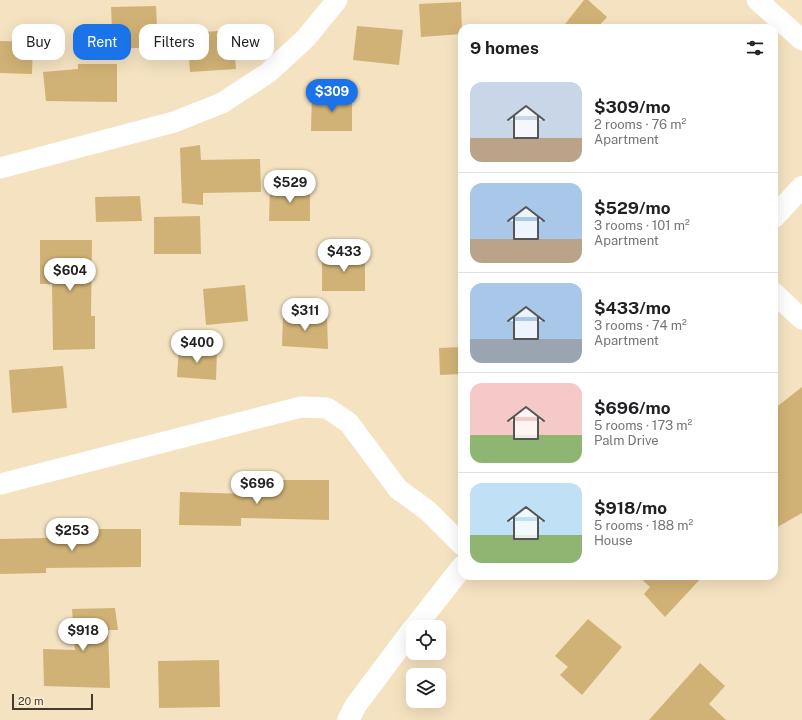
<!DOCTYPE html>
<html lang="en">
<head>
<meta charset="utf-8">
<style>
	:root { --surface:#fff; --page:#f2f2f2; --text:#202124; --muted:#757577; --line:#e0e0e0; --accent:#1a73e8 }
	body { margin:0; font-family:"Public Sans",sans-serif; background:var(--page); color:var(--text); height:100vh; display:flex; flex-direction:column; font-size:15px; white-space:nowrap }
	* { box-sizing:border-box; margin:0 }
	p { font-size:13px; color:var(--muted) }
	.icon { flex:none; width:22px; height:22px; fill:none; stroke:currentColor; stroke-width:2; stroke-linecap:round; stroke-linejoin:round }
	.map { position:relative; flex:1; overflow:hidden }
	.panel { position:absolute; left:458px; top:24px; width:320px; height:556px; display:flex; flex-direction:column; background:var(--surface); border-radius:12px; box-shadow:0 4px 16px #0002 }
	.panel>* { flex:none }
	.guide { position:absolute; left:12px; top:24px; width:380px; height:36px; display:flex; gap:8px }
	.fabs { position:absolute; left:406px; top:620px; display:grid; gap:8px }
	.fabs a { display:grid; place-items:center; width:40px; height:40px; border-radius:8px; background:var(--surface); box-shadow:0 4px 16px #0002; font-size:20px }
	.scale { position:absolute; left:12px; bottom:10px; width:81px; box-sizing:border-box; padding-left:4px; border:2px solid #423b2e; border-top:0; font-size:11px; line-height:14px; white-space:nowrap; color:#423b2e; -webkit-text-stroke:3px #feefd4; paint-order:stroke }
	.price { position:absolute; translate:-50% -34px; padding:0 9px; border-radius:14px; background:#fff; color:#222; font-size:13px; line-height:26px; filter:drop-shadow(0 1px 2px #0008) }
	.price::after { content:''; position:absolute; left:50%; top:24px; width:12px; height:9px; margin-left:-6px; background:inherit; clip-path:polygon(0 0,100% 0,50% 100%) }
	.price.current { background:var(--accent); color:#fff }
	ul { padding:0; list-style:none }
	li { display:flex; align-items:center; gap:12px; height:100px; padding:0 12px }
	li+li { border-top:1px solid var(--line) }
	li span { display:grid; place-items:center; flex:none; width:112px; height:80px; border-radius:12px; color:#555 }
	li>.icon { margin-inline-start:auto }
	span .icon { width:48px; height:48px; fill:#fffc; stroke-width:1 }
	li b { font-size:17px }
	h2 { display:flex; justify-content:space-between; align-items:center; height:48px; padding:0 12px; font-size:17px }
	.pill { padding:0 14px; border-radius:12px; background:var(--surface); box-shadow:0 4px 16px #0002; font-size:14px; line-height:36px }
	.pill.current { background:var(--accent); color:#fff }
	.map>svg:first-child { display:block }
</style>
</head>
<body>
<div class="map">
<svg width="802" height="720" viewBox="0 0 802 720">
	<rect width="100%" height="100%" fill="#f4e2c0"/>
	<g fill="#d1b276">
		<path d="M 584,0 L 588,0 L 607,17 L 597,28 L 562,28 Z"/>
		<path d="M 461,2 L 462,34 L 421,37 L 419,4 Z"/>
		<path d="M 156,6 L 158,47 L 113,49 L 111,7 Z"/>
		<path d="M 357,26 L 403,30 L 399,65 L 353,60 Z"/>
		<path d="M 233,30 L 236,69 L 190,72 L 187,33 Z"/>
		<path d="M 0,41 L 33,42 L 32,74 L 0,73 Z"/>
		<path d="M 78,64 L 117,64 L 117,102 L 46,101 L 43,72 L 78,69 Z"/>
		<path d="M 312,94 L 352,95 L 352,131 L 311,131 Z"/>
		<path d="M 200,145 L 201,160 L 260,159 L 261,192 L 203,193 L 203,205 L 182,203 L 180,148 Z"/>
		<path d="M 270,186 L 310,187 L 310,221 L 269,221 Z"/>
		<path d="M 140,196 L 142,221 L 96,222 L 95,197 Z"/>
		<path d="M 200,216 L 201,254 L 154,254 L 154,217 Z"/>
		<path d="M 40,240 L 92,240 L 91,316 L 95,316 L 95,349 L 53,350 L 52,284 L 40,284 Z"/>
		<rect x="322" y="255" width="43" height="36"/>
		<path d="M 245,285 L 248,321 L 206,325 L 203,289 Z"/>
		<path d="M 283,316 L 327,316 L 328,349 L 282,346 Z"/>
		<path d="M 179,347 L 217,350 L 216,380 L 177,377 Z"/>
		<path d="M 462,347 L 462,374 L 440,375 L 439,348 Z"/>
		<path d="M 63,366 L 67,408 L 12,413 L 9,370 Z"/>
		<path d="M 802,387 L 802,513 L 774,529 L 774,409 Z"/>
		<path d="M 279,480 L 329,480 L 329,520 L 241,518 L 241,526 L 179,525 L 180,492 L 279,495 Z"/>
		<path d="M 85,529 L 141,529 L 141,567 L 46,568 L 46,573 L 0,574 L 0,539 L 85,537 Z"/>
		<path d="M 638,576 L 703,576 L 665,617 L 644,594 L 650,587 Z"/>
		<path d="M 115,608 L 118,630 L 108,630 L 110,688 L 44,686 L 43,649 L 75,650 L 72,609 Z"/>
		<path d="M 588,619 L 622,647 L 582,695 L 560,675 L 568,667 L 555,656 Z"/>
		<path d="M 219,660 L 220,707 L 159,708 L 158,661 Z"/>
		<path d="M 700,663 L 725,686 L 709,704 L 726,720 L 649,720 Z"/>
	</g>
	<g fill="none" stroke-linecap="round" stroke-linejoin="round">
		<g stroke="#fff" stroke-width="21">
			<path d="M 757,0 L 802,40"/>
			<path d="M 0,168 L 174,122 L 222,103 L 268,73 L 306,38 L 337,0"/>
			<path d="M 774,293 L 802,319"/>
			<path d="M 0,484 L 301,407 L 327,408 L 349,423 L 398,489 L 428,511 L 462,545"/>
		</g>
		<g stroke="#fff" stroke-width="22">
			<path d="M 774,217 L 802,187"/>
			<path d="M 415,627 L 462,567"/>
			<path d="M 348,720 L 356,705 L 413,629"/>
		</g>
	</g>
</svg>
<div class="fabs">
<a><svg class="icon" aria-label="locate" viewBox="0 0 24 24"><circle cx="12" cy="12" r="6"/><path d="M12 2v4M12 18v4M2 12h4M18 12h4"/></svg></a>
<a><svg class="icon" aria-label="layers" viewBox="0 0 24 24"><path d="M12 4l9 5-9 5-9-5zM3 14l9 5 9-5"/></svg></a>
</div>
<div class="scale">20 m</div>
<b class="price current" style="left:332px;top:113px">$309</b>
<b class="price" style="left:290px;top:204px">$529</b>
<b class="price" style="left:344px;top:273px">$433</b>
<b class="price" style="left:70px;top:292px">$604</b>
<b class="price" style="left:305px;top:332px">$311</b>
<b class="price" style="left:197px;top:364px">$400</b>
<b class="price" style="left:257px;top:505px">$696</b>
<b class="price" style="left:72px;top:552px">$253</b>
<b class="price" style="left:83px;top:652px">$918</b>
<div class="guide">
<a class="pill">Buy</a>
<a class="pill current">Rent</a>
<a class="pill">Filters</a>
<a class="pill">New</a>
</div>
<section class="panel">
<h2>9 homes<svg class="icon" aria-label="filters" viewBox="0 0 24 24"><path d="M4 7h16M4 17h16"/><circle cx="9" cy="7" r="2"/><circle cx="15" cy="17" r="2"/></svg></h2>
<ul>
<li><span style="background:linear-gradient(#c9d6e8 70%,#b9a48a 0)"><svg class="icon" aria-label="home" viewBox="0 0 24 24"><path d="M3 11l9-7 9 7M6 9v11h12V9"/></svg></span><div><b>$309/mo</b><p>2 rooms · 76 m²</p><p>Apartment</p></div></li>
<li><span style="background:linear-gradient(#a9c7e8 70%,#b9a48a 0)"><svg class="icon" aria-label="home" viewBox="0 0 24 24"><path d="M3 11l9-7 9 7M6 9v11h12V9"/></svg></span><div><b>$529/mo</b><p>3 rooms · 101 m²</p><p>Apartment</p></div></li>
<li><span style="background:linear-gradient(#a9c7e8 70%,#9aa5b1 0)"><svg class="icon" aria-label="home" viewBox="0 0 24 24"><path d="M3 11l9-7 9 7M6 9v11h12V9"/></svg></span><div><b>$433/mo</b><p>3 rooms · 74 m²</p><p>Apartment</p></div></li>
<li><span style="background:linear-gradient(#f6c9c9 65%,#8fb573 0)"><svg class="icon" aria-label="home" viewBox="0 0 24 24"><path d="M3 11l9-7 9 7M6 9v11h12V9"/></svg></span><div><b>$696/mo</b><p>5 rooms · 173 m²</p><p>Palm Drive</p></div></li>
<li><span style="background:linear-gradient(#bfe0f5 65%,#8fb573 0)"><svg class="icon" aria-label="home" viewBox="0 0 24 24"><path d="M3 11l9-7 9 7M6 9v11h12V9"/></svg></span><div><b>$918/mo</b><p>5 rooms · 188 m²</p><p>House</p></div></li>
</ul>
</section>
</div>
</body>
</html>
